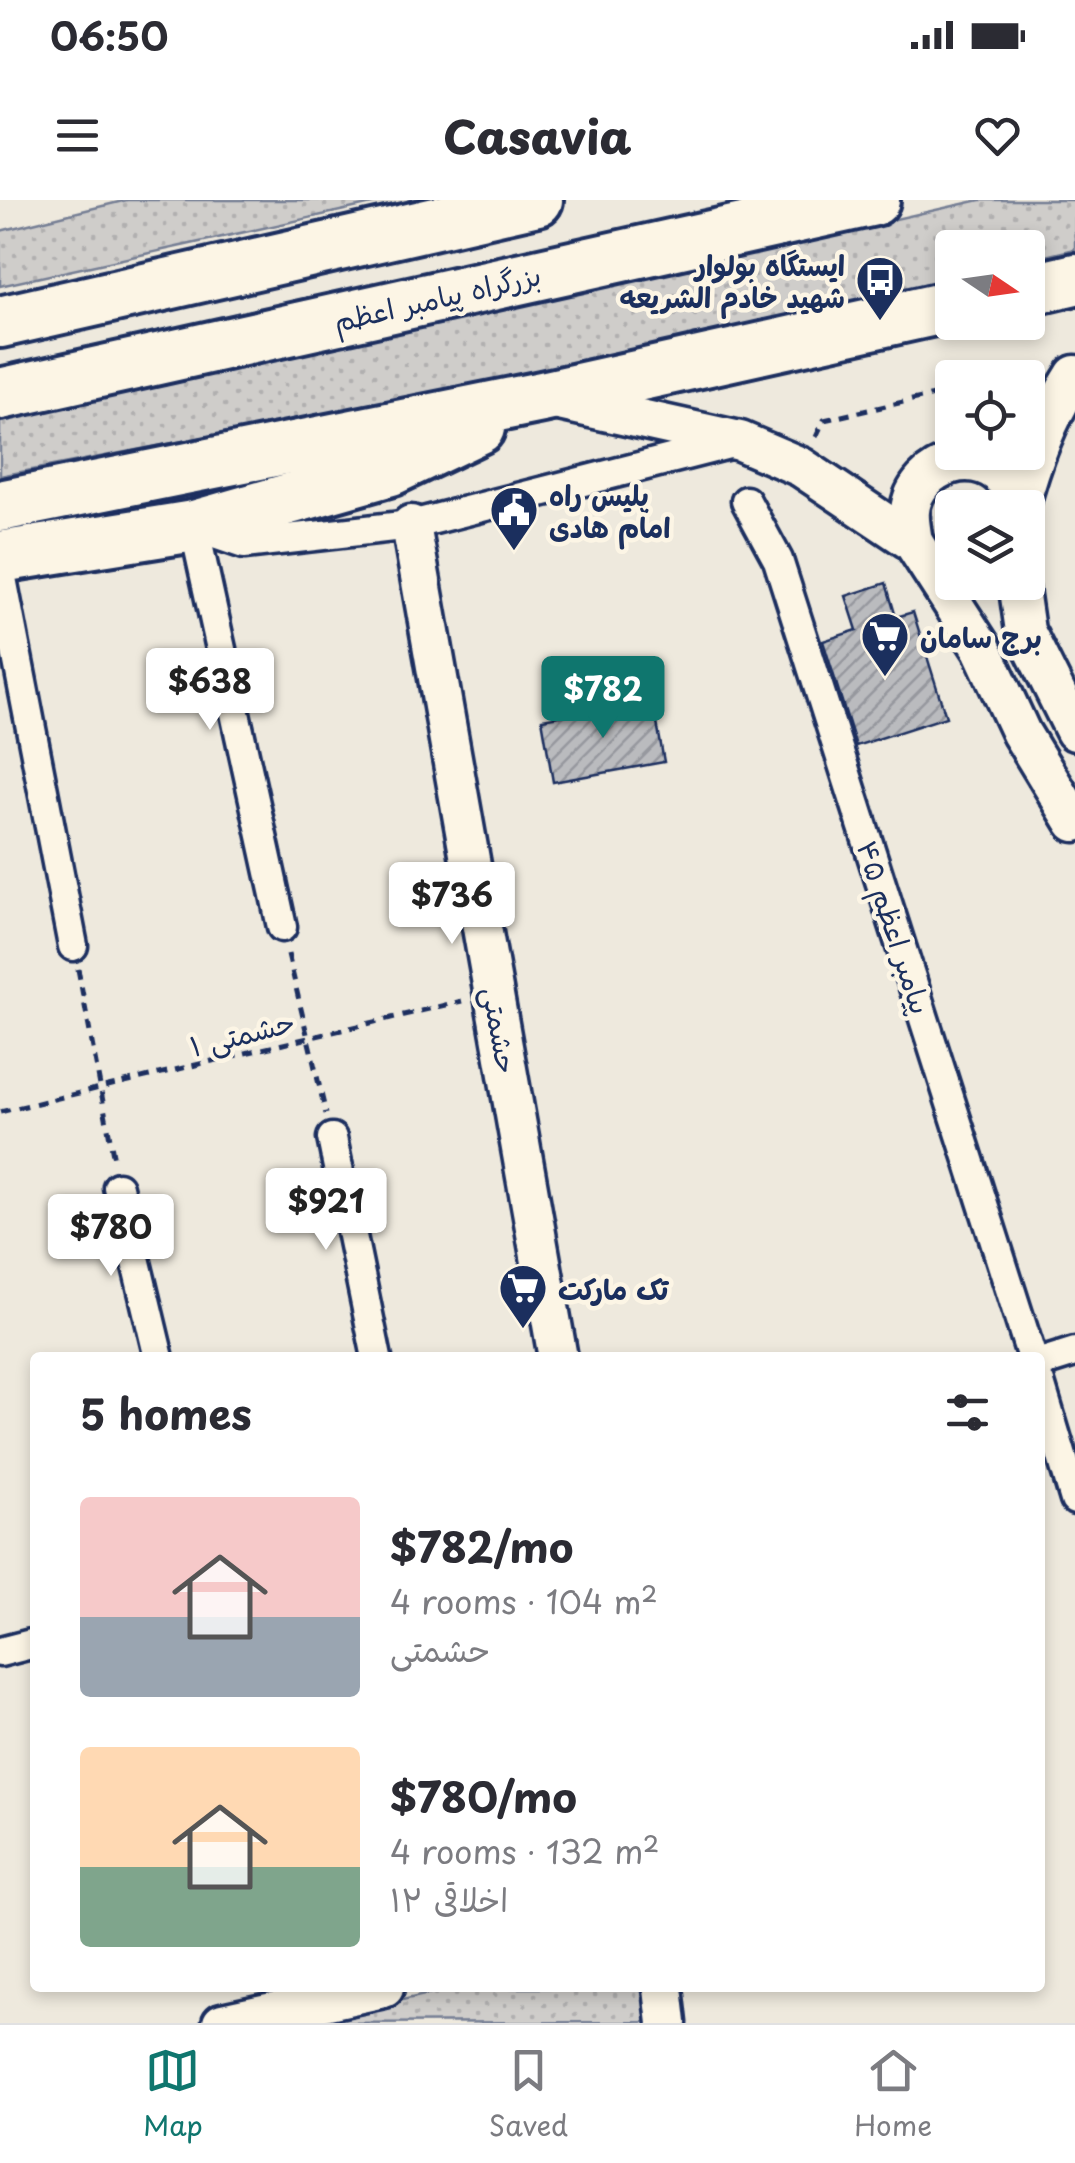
<!DOCTYPE html>
<html lang="en">
<head>
<meta charset="utf-8">
<style>
	:root { --surface:#fff; --page:#f7f7f7; --text:#2b2b33; --muted:#7c7c81; --line:#e1e1e2; --accent:#0f766e }
	body { margin:0; font-family:"Playpen Sans","Playpen Sans Arabic",sans-serif; background:var(--page); color:var(--text); height:100vh; display:flex; flex-direction:column; font-size:38px; white-space:nowrap }
	* { box-sizing:border-box; margin:0 }
	p { font-size:32px; color:var(--muted) }
	.icon { flex:none; width:55px; height:55px; fill:none; stroke:currentColor; stroke-width:2; stroke-linecap:round; stroke-linejoin:round }
	.map { position:relative; flex:1; overflow:hidden }
	.details { position:absolute; left:30px; top:1152px; width:1015px; height:640px; display:flex; flex-direction:column; background:var(--surface); border-radius:10px; box-shadow:0 5px 15px #0003 }
	.details>* { flex:none }
	.needle { width:65px; rotate:103deg }
	.buttons { position:absolute; left:935px; top:30px; display:grid; gap:20px }
	.buttons a { display:grid; place-items:center; width:110px; height:110px; border-radius:10px; background:var(--surface); box-shadow:0 5px 15px #0003; font-size:50px }
	.price { position:absolute; translate:-50% -85px; padding:0 22px; border-radius:10px; background:#fff; color:#222; font-size:32px; line-height:65px; filter:drop-shadow(0 2px 5px #0008) }
	.price::after { content:''; position:absolute; left:50%; top:60px; width:30px; height:22px; margin-left:-15px; background:inherit; clip-path:polygon(0 0,100% 0,50% 100%) }
	.price.active { background:var(--accent); color:#fff }
	ul { padding:0; list-style:none }
	li { display:flex; align-items:center; gap:30px; height:250px; padding:0 50px }
	li span { display:grid; place-items:center; flex:none; width:280px; height:200px; border-radius:10px; color:#555 }
	li>.icon { margin-inline-start:auto }
	span .icon { width:120px; height:120px; fill:#fffc; stroke-width:1 }
	li b { font-size:42px }
	h2 { display:flex; justify-content:space-between; align-items:center; height:120px; padding:0 50px; font-size:42px }
	.status { display:flex; justify-content:space-between; align-items:center; height:70px; padding:0 50px; background:var(--surface); direction:ltr }
	.status svg { height:28px; fill:currentColor }
	header { display:flex; justify-content:space-between; align-items:center; height:130px; padding:0 50px; background:var(--surface); font-size:45px; font-weight:800 }
	.dock { display:flex; justify-content:space-around; align-items:center; height:140px; border-top:2px solid var(--line); background:var(--surface); font-size:28px; color:var(--muted) }
	.dock a { display:grid; justify-items:center; gap:5px }
	.dock .active { color:var(--accent) }
	.map>svg:first-child { display:block }
</style>
</head>
<body>
<div class="status"><b>06:50</b><svg viewBox="0 0 49 12"><path d="M0 12V9h3v3zM5 12V6h3v6zM10 12V3h3v9zM15 12V0h3v12zM26 1h20v11H26zM47 4h2v5h-2z"/></svg></div>
<header><svg class="icon" aria-label="menu" viewBox="0 0 24 24"><path d="M4 6h16M4 12h16M4 18h16"/></svg>Casavia<svg class="icon" aria-label="heart" viewBox="0 0 24 24"><path d="M12 20l-8-8c-3-5 5-10 8-4 3-6 11-1 8 4z"/></svg></header>
<div class="map">
<svg width="1075" height="1823" viewBox="0 0 1075 1823">
	<defs>
		<pattern id="grass-dots" width="8" height="8" patternUnits="userSpaceOnUse" patternTransform="scale(2.5)"><rect width="8" height="8" fill="#cfcdca"/><path d="M2 2h.1M6 6h.1" fill="none" stroke="#b1b0b0" stroke-width="1.8" stroke-linecap="round"/></pattern>
		<pattern id="building-hatch" width="6" height="6" patternUnits="userSpaceOnUse" patternTransform="scale(2.5)"><rect width="6" height="6" fill="#babbbe"/><path d="M-1 1l2-2M0 6l6-6M5 7l2-2" fill="none" stroke="#96989e"/></pattern>
	</defs>
	<rect width="100%" height="100%" fill="#eee9dd"/>
	<filter id="ink" filterUnits="userSpaceOnUse"><feTurbulence type="fractalNoise" baseFrequency=".01" numOctaves="2"/><feDisplacementMap in="SourceGraphic" scale="20" xChannelSelector="R" yChannelSelector="G"/><feConvolveMatrix kernelMatrix="1 2 1 2 8 2 1 2 1" color-interpolation-filters="sRGB"/></filter>
	<g filter="url(#ink)">
		<g fill="url(#grass-dots)" stroke="#757e94" stroke-width="2.5">
			<path d="M 127,0 L 390,0 L 0,86 L 0,31 Z"/>
			<path d="M 980,0 L 1075,0 L 1075,49 L 1028,60 L 1028,48 L 952,48 L 952,77 L 675,147 L 0,276 L 0,220 Z"/>
			<path d="M 456,1788 L 647,1788 L 647,1822 L 299,1823 Z"/>
		</g>
		<g fill="url(#building-hatch)" stroke="#1b2f5e" stroke-width="2.5">
			<path d="M 886,383 L 896,417 L 913,412 L 946,517 L 856,546 L 823,441 L 857,430 L 846,396 Z"/>
			<path d="M 653,500 L 664,562 L 553,582 L 542,519 Z"/>
		</g>
		<g fill="none" stroke-linecap="round" stroke-linejoin="round">
			<g stroke="#1b2f5e" stroke-width="35">
				<g id="street">
					<path d="M 746,301 L 778,360 L 1032,1158"/>
					<path d="M 194,326 L 282,727"/>
					<path d="M 200,329 L 244,344 L 411,325 L 733,243"/>
					<path d="M 0,368 L 73,746"/>
					<path d="M 332,938 L 377,1158"/>
					<path d="M 118,987 L 159,1158"/>
					<path d="M 1040,1163 L 1075,1152"/>
					<path d="M 1040,1183 L 1075,1300"/>
					<path d="M 0,1452 L 35,1443"/>
				</g>
			</g>
			<g stroke="#1b2f5e" stroke-width="45">
				<g id="secondary">
					<path d="M 550,199 L 740,241 L 801,267 L 913,342 L 982,449 L 1021,533 L 1075,622"/>
					<path d="M 1019,308 C 1032,260 1048,217 1075,175"/>
					<path d="M 411,325 L 558,1158"/>
					<path d="M 913,342 C 912,333 909,321 910,311 C 915,263 982,243 1009,285 C 1013,291 1015,301 1017,308"/>
					<path d="M 1018,382 L 1025,431 L 1075,531"/>
					<path d="M 663,1788 L 667,1823"/>
					<path d="M 222,1823 L 384,1788"/>
				</g>
			</g>
			<g stroke="#1b2f5e" stroke-width="58">
				<g id="highway">
					<path d="M 1028,90 L 1075,79"/>
					<path d="M 0,122 L 537,0"/>
					<path d="M 0,194 L 874,0"/>
					<path d="M 0,306 L 542,197 L 952,106"/>
					<path d="M 0,357 L 194,326 L 391,270 L 479,228"/>
				</g>
			</g>
			<g stroke="#1b2f5e" stroke-width="5" stroke-dasharray="10 8" stroke-linecap="butt">
				<path d="M 816,237 L 824,220 L 952,191"/>
				<path d="M 288,754 L 326,914"/>
				<path d="M 78,769 L 114,960"/>
				<path d="M 0,912 L 462,801"/>
			</g>
			<use href="#street" stroke="#fcf5e5" stroke-width="28"/>
			<use href="#secondary" stroke="#fcf5e5" stroke-width="38"/>
			<use href="#highway" stroke="#fcf5e5" stroke-width="50"/>
		</g>
	</g>
	<defs>
		<g id="bus-pin" transform="scale(2.5)"><path d="M0 17L-7.5 6A9.5 9.5 0 1 1 7.5 6Z" fill="#1b2f5e" stroke="#fcf5e5"/><path d="M-5-6H5V4H4V6H2V4H-2V6H-4V4H-5ZM-3.5-4V0h7V-4ZM-3.5 1.2v1.5H-2V1.2ZM2 1.2v1.5H3.5V1.2Z" fill="#fff"/></g>
		<g id="civic-pin" transform="scale(2.5)"><path d="M0 17L-7.5 6A9.5 9.5 0 1 1 7.5 6Z" fill="#1b2f5e" stroke="#fcf5e5"/><path d="M-.6-6.5H3V-4.5H.6V-3L4-1V1h2V6H-6V1h2V-1L-.6-3ZM-1.2 2.5V6h2.4V2.5Z" fill="#fff"/></g>
		<g id="supermarket-pin" transform="scale(2.5)"><path d="M0 17L-7.5 6A9.5 9.5 0 1 1 7.5 6Z" fill="#1b2f5e" stroke="#fcf5e5"/><path d="M-6-5.5h2.5l.6 2H6L4.5 2H-2.5L-4.4-4H-6ZM-1.5 3.2a1.3 1.3 0 1 0 .1 0ZM3 3.2a1.3 1.3 0 1 0 .1 0Z" fill="#fff"/></g>
	</defs>
	<g fill-rule="evenodd">
		<use href="#bus-pin" x="880" y="80"/>
		<use href="#civic-pin" x="514" y="310"/>
		<use href="#supermarket-pin" x="885" y="436"/>
		<use href="#supermarket-pin" x="523" y="1088"/>
	</g>
	<g text-anchor="middle" dominant-baseline="central" stroke-width="9" stroke-linejoin="round" paint-order="stroke">
		<g font-size="28" font-weight="bold" fill="#1b2f5e" stroke="#fcf5e5" text-anchor="start">
			<text x="845" y="64" text-anchor="end">ایستگاه بولوار<tspan x="845" dy="32">شهید خادم الشریعه</tspan></text>
			<text x="549" y="294">پلیس راه<tspan x="549" dy="32">امام هادی</tspan></text>
			<text x="920" y="436">برج سامان</text>
			<text x="558" y="1088">تک مارکت</text>
		</g>
		<g font-size="28" fill="#1b2f5e" stroke="#fcf5e5">
			<text transform="translate(437 97) rotate(-13)">بزرگراه پیامبر اعظم</text>
			<text transform="translate(895 727) rotate(72)">پیامبر اعظم ۴۵</text>
			<text transform="translate(501 830) rotate(80)">حشمتی</text>
			<text transform="translate(242 833) rotate(-14)">حشمتی ۱</text>
		</g>
	</g>
</svg>
<div class="buttons">
<a><svg class="needle" viewBox="-14 -14 28 28"><path d="M0-13l5 13h-10z" fill="#e53935"/><path d="M0 13l5-13h-10z" fill="#7c7c81"/></svg></a>
<a><svg class="icon" aria-label="locate" viewBox="0 0 24 24"><circle cx="12" cy="12" r="6"/><path d="M12 2v4M12 18v4M2 12h4M18 12h4"/></svg></a>
<a><svg class="icon" aria-label="layers" viewBox="0 0 24 24"><path d="M12 4l9 5-9 5-9-5zM3 14l9 5 9-5"/></svg></a>
</div>
<b class="price" style="left:210px;top:533px">$638</b>
<b class="price active" style="left:603px;top:541px">$782</b>
<b class="price" style="left:452px;top:747px">$736</b>
<b class="price" style="left:326px;top:1053px">$921</b>
<b class="price" style="left:111px;top:1079px">$780</b>
<section class="details">
<h2>5 homes<svg class="icon" aria-label="filters" viewBox="0 0 24 24"><path d="M4 7h16M4 17h16"/><circle cx="9" cy="7" r="2"/><circle cx="15" cy="17" r="2"/></svg></h2>
<ul>
<li><span style="background:linear-gradient(#f6c9c9 60%,#9aa5b1 0)"><svg class="icon" aria-label="home" viewBox="0 0 24 24"><path d="M3 11l9-7 9 7M6 9v11h12V9"/></svg></span><div><b>$782/mo</b><p>4 rooms · 104 m²</p><p>حشمتی</p></div></li>
<li><span style="background:linear-gradient(#ffd9b3 60%,#7fa58c 0)"><svg class="icon" aria-label="home" viewBox="0 0 24 24"><path d="M3 11l9-7 9 7M6 9v11h12V9"/></svg></span><div><b>$780/mo</b><p>4 rooms · 132 m²</p><p>اخلاقی ۱۲</p></div></li>
</ul>
</section>
</div>
<nav class="dock">
<a class="active"><svg class="icon" aria-label="map" viewBox="0 0 24 24"><path d="M3 6l6-2 6 2 6-2v14l-6 2-6-2-6 2zM9 4v14M15 6v14"/></svg>Map</a>
<a><svg class="icon" aria-label="saved" viewBox="0 0 24 24"><path d="M7 4h10v16l-5-4-5 4z"/></svg>Saved</a>
<a><svg class="icon" aria-label="home" viewBox="0 0 24 24"><path d="M3 11l9-7 9 7M6 9v11h12V9"/></svg>Home</a>
</nav>
</body>
</html>
